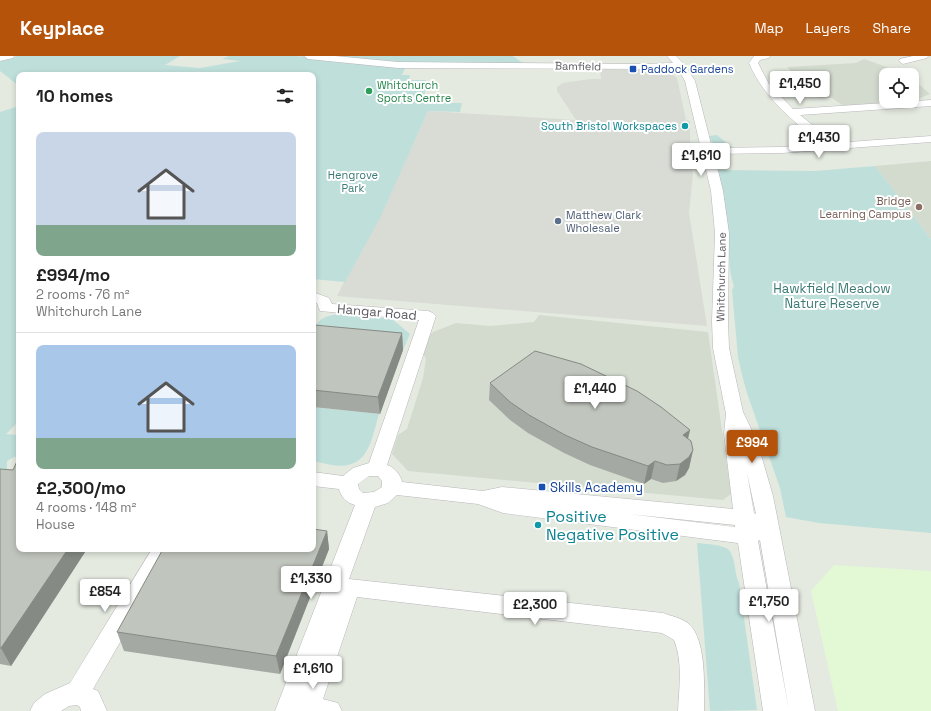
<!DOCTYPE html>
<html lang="en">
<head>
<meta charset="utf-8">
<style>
	:root { --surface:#fff; --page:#f2f2f2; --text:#222; --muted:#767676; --line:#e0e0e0; --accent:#b45309 }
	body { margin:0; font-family:"Space Grotesk",sans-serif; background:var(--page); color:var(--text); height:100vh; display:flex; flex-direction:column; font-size:15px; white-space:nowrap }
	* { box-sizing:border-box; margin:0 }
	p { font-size:13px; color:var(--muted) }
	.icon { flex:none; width:22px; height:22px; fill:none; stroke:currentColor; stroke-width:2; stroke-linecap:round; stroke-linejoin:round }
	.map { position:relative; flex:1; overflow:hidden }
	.panel { position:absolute; left:16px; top:16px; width:300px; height:480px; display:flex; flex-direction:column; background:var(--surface); border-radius:8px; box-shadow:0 2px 6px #0003 }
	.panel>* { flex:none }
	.fabs { position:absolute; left:879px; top:12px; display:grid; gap:8px }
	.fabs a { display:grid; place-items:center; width:40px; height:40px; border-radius:8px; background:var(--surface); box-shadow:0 2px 6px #0003; font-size:20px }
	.price { position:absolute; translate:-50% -34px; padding:0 9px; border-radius:4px; background:#fff; color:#222; font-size:13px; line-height:26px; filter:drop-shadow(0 1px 2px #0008) }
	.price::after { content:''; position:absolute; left:50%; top:24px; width:12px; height:9px; margin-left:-6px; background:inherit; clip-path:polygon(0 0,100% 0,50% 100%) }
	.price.on { background:var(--accent); color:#fff }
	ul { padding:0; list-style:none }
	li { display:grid; align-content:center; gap:8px; height:212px; padding:0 20px }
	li+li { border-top:1px solid var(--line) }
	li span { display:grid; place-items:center; height:124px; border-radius:8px; color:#555 }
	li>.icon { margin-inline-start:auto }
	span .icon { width:72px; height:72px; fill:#fffc; stroke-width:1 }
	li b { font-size:17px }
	h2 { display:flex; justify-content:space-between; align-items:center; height:48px; padding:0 20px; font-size:17px }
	header { display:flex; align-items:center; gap:24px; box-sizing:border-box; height:56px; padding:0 20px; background:var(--accent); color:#fff }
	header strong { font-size:19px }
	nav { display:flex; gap:22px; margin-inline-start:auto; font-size:14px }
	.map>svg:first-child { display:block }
</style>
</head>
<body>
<header>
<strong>Keyplace</strong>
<nav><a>Map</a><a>Layers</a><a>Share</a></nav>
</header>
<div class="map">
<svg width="931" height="655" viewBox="0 0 931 655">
	<rect width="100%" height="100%" fill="#e4eae0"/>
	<path fill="#e3f9d6" d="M 834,509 L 931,515 L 931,655 L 838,655 L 811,535 Z"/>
	<path fill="#d8dcd5" d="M 664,12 L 677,22 L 686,64 L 690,65 L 690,93 L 693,118 L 689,157 L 707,270 L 337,240 L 414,86 L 428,55 L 576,64 L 557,35 L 557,31 L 563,27 L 590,23 L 601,23 L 600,14 L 605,13 L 634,14 Z"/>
	<g fill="#d3dace">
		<path d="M 864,3 L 909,19 L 886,19 L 886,45 L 912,45 L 912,22 L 930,38 L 920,42 L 919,46 L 847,52 L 832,42 L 818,42 L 787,11 L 856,7 Z"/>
		<path d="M 931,105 L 931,183 L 875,110 Z"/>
		<path d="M 539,259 L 708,276 L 731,438 L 723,444 L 408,415 L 392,398 L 398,379 L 407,373 L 423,322 L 426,303 L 422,295 L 426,283 L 433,276 L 456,267 L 490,270 L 534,266 Z"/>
	</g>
	<g fill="#bfdfdb">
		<path d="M 18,0 L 180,0 L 165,9 L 200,12 L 240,5 L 222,3 L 229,0 L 296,0 L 406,10 L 402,19 L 410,19 L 409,24 L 426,24 L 424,47 L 462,47 L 460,56 L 428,55 L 380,162 L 345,226 L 313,223 L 313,19 L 19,19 L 19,30 L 0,15 L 0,4 Z"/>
		<path d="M 321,0 L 513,0 L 524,8 L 398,6 Z"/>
		<path d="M 19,50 L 19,365 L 6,378 L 19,379 L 19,401 L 14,401 L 7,405 L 7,414 L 0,418 L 0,56 Z"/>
		<path d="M 717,79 L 734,93 L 721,93 L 714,90 L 709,80 Z"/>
		<path d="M 875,110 L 931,183 L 931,477 L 819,467 L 786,461 L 780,432 L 747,337 L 742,319 L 738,301 L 732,234 L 734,230 C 727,210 730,192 728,172 C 726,152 721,133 716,114 L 815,115 Z"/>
		<path d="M 339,258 L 392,263 L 410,278 L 403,294 L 316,285 L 313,275 C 319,262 325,260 339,258 Z"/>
		<path d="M 313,351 L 379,358 C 371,385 368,415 332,409 C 325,408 319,406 313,405 Z"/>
		<path d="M 697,487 C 706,488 718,488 726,492 C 736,497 734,518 739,527 L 757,654 L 710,655 Z"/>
	</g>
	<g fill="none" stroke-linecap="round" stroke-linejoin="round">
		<g stroke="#b8b6bb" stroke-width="1">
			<g id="minor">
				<path d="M 0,0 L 14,0 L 13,2 L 0,5 Z"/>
				<path d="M 304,0 L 335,0 L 398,6 L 642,8 L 673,7 L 667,0 L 676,0 L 684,8 L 695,25 L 712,92 L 782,91 L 822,88 C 794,66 763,41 749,7 L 754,0 L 770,0 L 769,2 L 760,4 L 758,7 L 769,28 L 793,53 L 931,44 L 931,50 L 800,59 L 835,87 L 931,80 L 931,86 L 782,97 L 714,98 L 723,135 L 729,177 L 728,265 L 729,292 L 743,356 L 757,385 L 773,440 L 815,655 L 789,655 L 760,484 L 758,485 L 789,655 L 763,655 L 738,487 L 503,457 L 478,448 L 397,439 L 388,447 L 375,451 L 349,523 L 663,557 C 671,560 682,562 689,568 C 707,585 704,632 704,655 L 678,655 C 679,633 683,605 674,584 L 662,577 L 357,541 L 323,643 L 338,647 L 342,655 L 275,655 L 355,449 C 347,447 341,441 339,433 L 313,430 L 313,416 L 343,420 L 353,412 L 369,407 L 419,264 L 320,255 L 317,247 L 313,246 L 313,236 L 329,242 L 332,248 L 428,255 L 433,257 L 436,260 L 387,409 C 394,411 401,419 402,426 L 483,435 L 502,431 L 733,453 L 724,378 L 726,358 L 713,292 L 712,265 L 715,177 L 711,135 L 685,25 L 678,13 L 398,12 L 308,3 ZM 747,417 L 756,458 L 754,457 ZM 369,420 L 378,420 L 382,425 L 382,431 L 374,436 L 363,437 L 359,433 L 358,428 ZM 629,458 L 735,469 L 735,471 Z"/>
				<path d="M 913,0 L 928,0 L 927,2 L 903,8 L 899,5 L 900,3 Z"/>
				<path d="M 152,493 L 174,493 L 93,633 L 98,635 L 107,655 L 81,655 L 80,651 L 77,649 L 69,650 L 61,655 L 30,655 L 34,647 L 45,638 L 70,627 Z"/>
			</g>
		</g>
		<use href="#minor" fill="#fff" fill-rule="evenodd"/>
	</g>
	<g fill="#a5a9a3">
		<path d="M 313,271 L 402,277 L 403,294 L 380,358 L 313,351 Z"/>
		<path d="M 490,327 L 690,374 L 688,382 L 693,394 L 689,412 L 685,419 L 676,425 L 663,427 L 651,423 L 644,428 L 590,409 L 564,397 L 528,377 L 510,364 L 489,344 Z"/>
		<path d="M 0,413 L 13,414 L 19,493 L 87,493 L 11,610 L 0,608 Z"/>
		<path d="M 327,475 L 329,493 L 280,618 L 124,595 L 117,576 Z"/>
	</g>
	<g fill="#868a84">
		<path d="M 402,277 L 403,294 L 380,358 L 378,341 Z"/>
		<path d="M 690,374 L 686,391 L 683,379 Z"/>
		<path d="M 693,394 L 689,412 L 685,419 L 676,425 L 680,408 Z"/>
		<path d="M 655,405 L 651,423 L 644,428 L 648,410 Z"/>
		<path d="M 327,475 L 329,493 L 280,618 L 276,600 Z"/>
		<path d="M 68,493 L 87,493 L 11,610 L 1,592 Z"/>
	</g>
	<g fill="#c0c5bd" stroke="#868a84">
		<path d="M 314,269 L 402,277 L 378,341 L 313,334 L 313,271 Z"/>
		<path d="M 535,295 L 581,308 L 637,335 L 661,351 L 690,374 L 683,379 L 691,385 L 693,394 L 689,401 L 680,408 L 667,409 L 655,405 L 648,410 L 592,391 L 565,379 L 529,359 L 510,346 L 490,327 Z"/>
		<path d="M 19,401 L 19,493 L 68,493 L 1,592 L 0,592 L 0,413 L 13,414 Z"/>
		<path d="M 313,473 L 327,475 L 276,600 L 117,576 L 163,493 L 313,493 Z"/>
	</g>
	<g fill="#1a4fb4" stroke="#fff" stroke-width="1.5">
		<rect x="629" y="9" width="8" height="8" rx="2"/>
		<rect x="538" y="427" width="8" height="8" rx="2"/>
	</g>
	<circle fill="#2e9e5b" stroke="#fff" stroke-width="1.5" cx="369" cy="35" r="4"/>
	<g fill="#0f9aa8" stroke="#fff" stroke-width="1.5">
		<circle cx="685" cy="70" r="4"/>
		<circle cx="538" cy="469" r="4"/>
	</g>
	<circle fill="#8d6e63" stroke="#fff" stroke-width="1.5" cx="919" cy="151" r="4"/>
	<circle fill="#5c6f8a" stroke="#fff" stroke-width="1.5" cx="558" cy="165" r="4"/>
	<g text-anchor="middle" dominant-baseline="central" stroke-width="4" stroke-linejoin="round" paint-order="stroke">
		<g font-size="11" fill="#5b595f" stroke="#fff">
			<text transform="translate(578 10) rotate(1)">Bamfield</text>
			<text transform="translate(721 221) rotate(-89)">Whitchurch Lane</text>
		</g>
		<g font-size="11" fill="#164399" stroke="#fff" text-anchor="start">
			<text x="641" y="13">Paddock Gardens</text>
		</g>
		<g font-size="11" fill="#27864d" stroke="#fff" text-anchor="start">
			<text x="377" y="29">Whitchurch<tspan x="377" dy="13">Sports Centre</tspan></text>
		</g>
		<g font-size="11" fill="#0d838f" stroke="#fff" text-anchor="end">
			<text x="677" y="70">South Bristol Workspaces</text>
		</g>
		<g font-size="11" fill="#3c7b75" stroke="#fff">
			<text x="353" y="119">Hengrove<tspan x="353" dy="13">Park</tspan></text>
		</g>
		<g font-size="11" fill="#785e54" stroke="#fff" text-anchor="end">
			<text x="911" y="145">Bridge<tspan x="911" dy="13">Learning Campus</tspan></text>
		</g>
		<g font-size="11" fill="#4e5e75" stroke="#fff" text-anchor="start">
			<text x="566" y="159">Matthew Clark<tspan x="566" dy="13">Wholesale</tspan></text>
		</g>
		<g font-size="13" fill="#3c7b75" stroke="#fff">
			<text x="832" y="232">Hawkfield Meadow<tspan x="832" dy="15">Nature Reserve</tspan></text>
		</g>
		<g font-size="13" fill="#5b595f" stroke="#fff">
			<text transform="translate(377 256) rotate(5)">Hangar Road</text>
		</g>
		<g font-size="13" fill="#164399" stroke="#fff" text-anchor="start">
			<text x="550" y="431">Skills Academy</text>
		</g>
		<g font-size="16" fill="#0d838f" stroke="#fff" text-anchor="start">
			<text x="546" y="460">Positive<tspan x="546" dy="18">Negative Positive</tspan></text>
		</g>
	</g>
</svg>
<div class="fabs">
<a><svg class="icon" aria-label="locate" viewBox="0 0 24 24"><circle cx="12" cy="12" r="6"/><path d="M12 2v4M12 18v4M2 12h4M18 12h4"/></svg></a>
</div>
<b class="price" style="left:800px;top:49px">£1,450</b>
<b class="price" style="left:819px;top:103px">£1,430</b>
<b class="price" style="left:701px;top:121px">£1,610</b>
<b class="price" style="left:595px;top:354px">£1,440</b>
<b class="price on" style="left:752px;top:408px">£994</b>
<b class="price" style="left:311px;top:544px">£1,330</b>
<b class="price" style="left:105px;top:557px">£854</b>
<b class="price" style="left:769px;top:567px">£1,750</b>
<b class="price" style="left:535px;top:570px">£2,300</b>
<b class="price" style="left:313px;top:634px">£1,610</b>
<section class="panel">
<h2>10 homes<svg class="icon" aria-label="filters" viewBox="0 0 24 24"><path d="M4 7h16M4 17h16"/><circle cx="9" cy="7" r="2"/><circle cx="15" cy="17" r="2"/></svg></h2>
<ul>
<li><span style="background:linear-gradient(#c9d6e8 75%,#7fa58c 0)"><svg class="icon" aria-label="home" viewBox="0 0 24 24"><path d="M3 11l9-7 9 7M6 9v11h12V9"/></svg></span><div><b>£994/mo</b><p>2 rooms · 76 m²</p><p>Whitchurch Lane</p></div></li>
<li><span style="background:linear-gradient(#a9c7e8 75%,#7fa58c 0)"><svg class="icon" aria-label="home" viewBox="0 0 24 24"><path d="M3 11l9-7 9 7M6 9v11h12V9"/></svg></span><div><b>£2,300/mo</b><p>4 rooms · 148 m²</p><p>House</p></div></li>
</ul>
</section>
</div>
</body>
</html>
